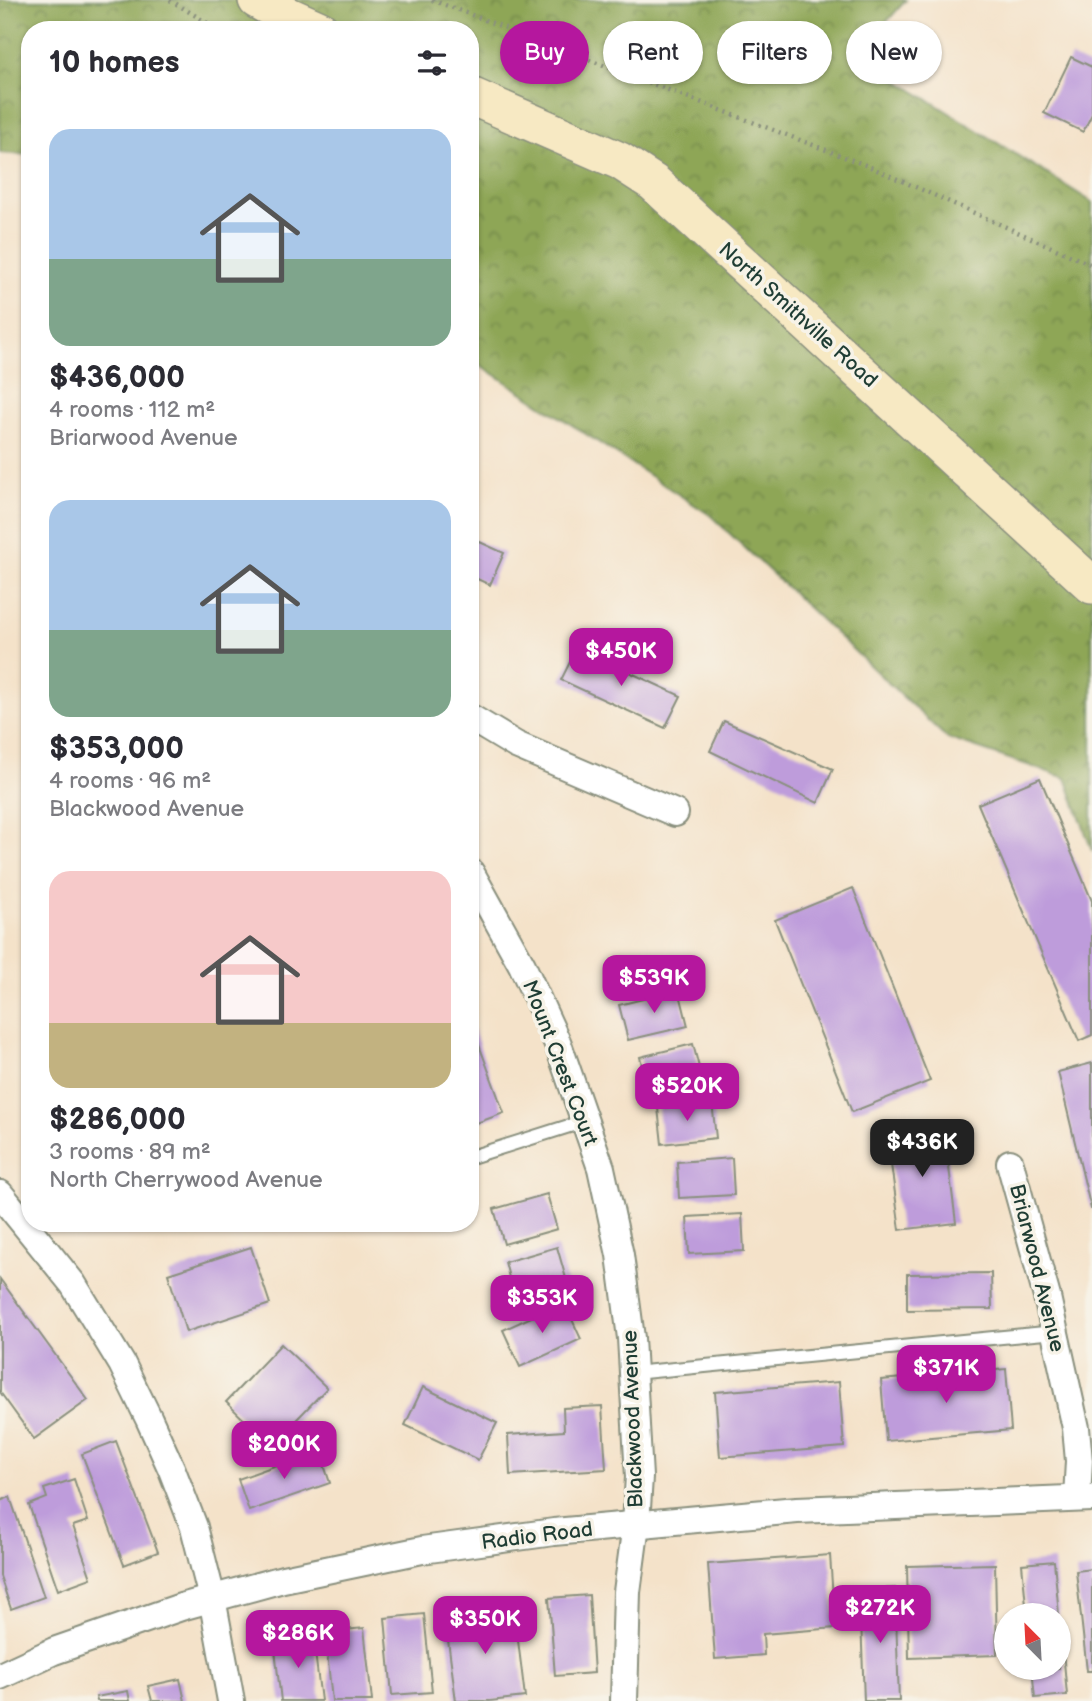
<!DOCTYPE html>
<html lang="en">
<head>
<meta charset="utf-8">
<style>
	:root { --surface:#fff; --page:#f7f7f7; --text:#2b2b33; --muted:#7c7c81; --accent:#b5179e }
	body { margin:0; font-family:"Balsamiq Sans",sans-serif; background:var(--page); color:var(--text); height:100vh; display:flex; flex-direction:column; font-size:26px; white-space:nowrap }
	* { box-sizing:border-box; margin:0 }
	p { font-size:23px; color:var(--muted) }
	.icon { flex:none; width:38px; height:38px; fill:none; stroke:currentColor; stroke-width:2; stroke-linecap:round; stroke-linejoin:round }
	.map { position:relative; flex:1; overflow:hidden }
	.drawer { position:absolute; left:21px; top:21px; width:458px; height:1211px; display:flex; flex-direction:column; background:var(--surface); border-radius:28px; box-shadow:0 2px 5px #0004 }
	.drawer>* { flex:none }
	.top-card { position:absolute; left:500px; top:21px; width:486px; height:63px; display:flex; gap:14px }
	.needle { width:46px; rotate:336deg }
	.controls { position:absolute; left:994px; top:1603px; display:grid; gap:14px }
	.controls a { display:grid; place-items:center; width:77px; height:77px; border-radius:50%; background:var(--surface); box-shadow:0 2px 5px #0004; font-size:35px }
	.price { position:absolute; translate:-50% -60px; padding:0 16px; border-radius:14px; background:var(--accent); color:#fff; font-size:23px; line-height:46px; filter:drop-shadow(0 2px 4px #0008) }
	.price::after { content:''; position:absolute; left:50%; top:42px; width:21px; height:16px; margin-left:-10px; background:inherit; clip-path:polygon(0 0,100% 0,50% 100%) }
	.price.current { background:#222; color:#fff }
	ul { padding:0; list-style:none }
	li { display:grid; align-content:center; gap:14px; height:371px; padding:0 28px }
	li span { display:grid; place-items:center; height:217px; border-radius:21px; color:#555 }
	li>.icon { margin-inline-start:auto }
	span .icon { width:126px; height:126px; fill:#fffc; stroke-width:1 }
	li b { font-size:30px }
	h2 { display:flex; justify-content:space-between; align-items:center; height:84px; padding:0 28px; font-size:30px }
	.tag { padding:0 24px; border-radius:32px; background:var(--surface); box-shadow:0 2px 5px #0004; font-size:24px; line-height:63px }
	.tag.current { background:var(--accent); color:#fff }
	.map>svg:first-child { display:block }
</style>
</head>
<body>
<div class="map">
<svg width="1092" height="1701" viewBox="0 0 1092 1701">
	<defs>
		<pattern id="forest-crowns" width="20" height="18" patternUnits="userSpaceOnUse" patternTransform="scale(1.75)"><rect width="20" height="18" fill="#8ea657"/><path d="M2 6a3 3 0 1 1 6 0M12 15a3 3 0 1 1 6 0" fill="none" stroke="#738849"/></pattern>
	</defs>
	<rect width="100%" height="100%" fill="#f7f3e8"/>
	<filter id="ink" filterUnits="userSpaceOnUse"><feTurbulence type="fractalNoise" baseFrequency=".0143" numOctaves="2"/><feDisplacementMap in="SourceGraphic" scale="14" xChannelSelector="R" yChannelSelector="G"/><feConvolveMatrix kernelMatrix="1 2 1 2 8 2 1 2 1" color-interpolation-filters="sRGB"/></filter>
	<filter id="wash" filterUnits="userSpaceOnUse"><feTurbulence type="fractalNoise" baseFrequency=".00686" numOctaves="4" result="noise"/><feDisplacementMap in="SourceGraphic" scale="28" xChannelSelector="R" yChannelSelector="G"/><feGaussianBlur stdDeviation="1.57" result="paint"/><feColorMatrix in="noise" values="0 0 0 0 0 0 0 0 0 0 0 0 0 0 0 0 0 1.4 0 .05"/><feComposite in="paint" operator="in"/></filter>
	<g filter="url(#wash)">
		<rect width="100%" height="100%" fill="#f4e2c9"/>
		<path fill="url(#forest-crowns)" stroke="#567246" stroke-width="2" d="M 0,0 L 906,0 L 857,55 L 1092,202 L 1092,851 L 1066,778 L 947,738 L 710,515 L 471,359 L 471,30 L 30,30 L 30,155 L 0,153 Z"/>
		<g id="blocks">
			<g fill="#be9cdb">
				<path d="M 1071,57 L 1092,67 L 1092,114 L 1083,132 L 1044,113 Z"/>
				<path d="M 471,538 L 504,553 L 490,585 L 471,576 Z"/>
				<path d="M 577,648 L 681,696 L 665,728 L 561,680 Z"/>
				<path d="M 724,721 L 833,769 L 818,803 L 710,751 Z"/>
				<path d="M 1040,778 L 1092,901 L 1092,1035 L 1079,1041 L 978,804 Z"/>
				<path d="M 853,888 L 930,1081 L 852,1112 L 775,920 Z"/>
				<path d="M 679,990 L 688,1026 L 628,1040 L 619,1005 Z"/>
				<path d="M 471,1023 L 504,1113 L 471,1125 Z"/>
				<path d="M 693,1044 L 702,1079 L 649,1092 L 640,1057 Z"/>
				<path d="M 1092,1063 L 1092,1209 L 1091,1209 L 1058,1072 Z"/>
				<path d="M 712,1102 L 716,1138 L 662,1144 L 658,1108 Z"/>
				<path d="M 944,1128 L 956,1223 L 900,1230 L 887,1135 Z"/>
				<path d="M 732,1158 L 734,1195 L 679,1198 L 677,1162 Z"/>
				<path d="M 547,1194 L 557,1229 L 504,1244 L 494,1209 Z"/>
				<path d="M 742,1214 L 744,1251 L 689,1254 L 687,1217 Z"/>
				<path d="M 251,1247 L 270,1304 L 186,1332 L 168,1274 Z"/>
				<path d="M 557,1247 L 567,1282 L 514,1297 L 505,1262 Z"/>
				<path d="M 991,1273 L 992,1309 L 907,1310 L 907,1274 Z"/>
				<path d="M 0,1279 L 88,1400 L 34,1439 L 0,1392 Z"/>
				<path d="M 564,1302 L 581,1339 L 520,1367 L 503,1330 Z"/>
				<path d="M 281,1344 L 327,1388 L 271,1446 L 226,1402 Z"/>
				<path d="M 1006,1369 L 1011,1430 L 886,1441 L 881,1380 Z"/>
				<path d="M 839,1382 L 844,1447 L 720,1457 L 715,1392 Z"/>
				<path d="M 423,1387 L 497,1423 L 478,1460 L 405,1425 Z"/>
				<path d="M 602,1406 L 606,1469 L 510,1475 L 508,1435 L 564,1431 L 563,1408 Z"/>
				<path d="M 116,1441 L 158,1552 L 124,1565 L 82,1454 Z"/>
				<path d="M 319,1450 L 330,1483 L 249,1511 L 238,1479 Z"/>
				<path d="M 74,1479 L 88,1521 L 73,1526 L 91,1578 L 58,1590 L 29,1505 L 47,1498 L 44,1489 Z"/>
				<path d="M 10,1497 L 44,1597 L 11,1609 L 0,1576 L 0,1501 Z"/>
				<path d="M 830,1555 L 835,1628 L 763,1634 L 764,1655 L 715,1659 L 708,1564 Z"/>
				<path d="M 1054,1561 L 1059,1615 L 1027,1615 L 1022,1564 Z"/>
				<path d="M 995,1564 L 997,1655 L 909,1658 L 907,1566 Z"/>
				<path d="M 1092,1569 L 1092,1671 L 1087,1671 L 1076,1571 Z"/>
				<path d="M 895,1588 L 899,1701 L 864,1701 L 860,1590 Z"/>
				<path d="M 589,1595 L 594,1673 L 555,1676 L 549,1598 Z"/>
				<path d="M 514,1608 L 525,1697 L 490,1701 L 456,1701 L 445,1617 Z"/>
				<path d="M 424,1614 L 432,1692 L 392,1695 L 385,1618 Z"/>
				<path d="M 364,1628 L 372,1701 L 332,1701 L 325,1632 Z"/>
				<path d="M 1059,1628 L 1061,1628 L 1067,1695 L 1035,1698 L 1032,1668 L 1059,1668 Z"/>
				<path d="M 313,1636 L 321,1701 L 281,1701 L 274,1641 Z"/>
				<path d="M 180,1679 L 185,1701 L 152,1701 L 148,1686 Z"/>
				<path d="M 128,1691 L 130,1701 L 97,1701 L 96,1697 Z"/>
			</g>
		</g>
	</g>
	<g filter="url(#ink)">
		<use href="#blocks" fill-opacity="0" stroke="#8a907e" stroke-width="2"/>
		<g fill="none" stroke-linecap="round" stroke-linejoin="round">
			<g stroke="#8a907e" stroke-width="16">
				<g id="lane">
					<path d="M 471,1157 L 585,1121"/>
					<path d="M 633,1373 L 1055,1332"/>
				</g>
			</g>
			<g stroke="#8a907e" stroke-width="30">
				<g id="street">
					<path d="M 471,718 L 516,745 L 675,813"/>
					<path d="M 471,873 L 522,965 L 558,1044 L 601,1168 L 620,1255 L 631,1338 L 639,1477 L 636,1524 L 627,1592 L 624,1701"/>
					<path d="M 1010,1163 L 1047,1297 L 1076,1428 L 1079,1461 L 1077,1498"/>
					<path d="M 0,1194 L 73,1284 L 122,1364 L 149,1419 L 172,1470 L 194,1527 L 212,1598 L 231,1701"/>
					<path d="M 0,1676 L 54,1651 L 181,1607 L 283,1579 L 422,1550 L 554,1532 L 797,1510 L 1092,1498"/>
				</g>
			</g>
			<g stroke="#8a907e" stroke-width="40">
				<g id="secondary">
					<path d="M 257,0 L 273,9 L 320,30"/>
					<path d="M 471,96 L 620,161 L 654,183 L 1092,585"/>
				</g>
			</g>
			<g stroke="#8a907e" stroke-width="4.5" stroke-dasharray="2 5" stroke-linecap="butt">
				<path d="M 170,0 L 209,24 L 224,30"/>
				<path d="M 432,0 L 868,166 L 1092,265"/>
			</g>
			<use href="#lane" stroke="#fff" stroke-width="12"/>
			<use href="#street" stroke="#fff" stroke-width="26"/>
			<use href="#secondary" stroke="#f7e9c3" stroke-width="37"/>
		</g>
	</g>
	<g text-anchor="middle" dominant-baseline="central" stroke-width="7" stroke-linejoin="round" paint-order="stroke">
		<g font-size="21" fill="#1f3d34" stroke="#f7f3e8">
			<text transform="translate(798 315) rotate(42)">North Smithville Road</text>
			<text transform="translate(560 1063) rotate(69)">Mount Crest Court</text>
			<text transform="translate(1037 1268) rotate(76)">Briarwood Avenue</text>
			<text transform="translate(633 1419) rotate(-92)">Blackwood Avenue</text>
			<text transform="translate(537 1536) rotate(-7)">Radio Road</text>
		</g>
	</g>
</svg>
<div class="controls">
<a><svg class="needle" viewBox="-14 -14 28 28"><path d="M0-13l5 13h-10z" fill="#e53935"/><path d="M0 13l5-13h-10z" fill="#7c7c81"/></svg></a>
</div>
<b class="price" style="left:621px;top:688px">$450K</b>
<b class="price" style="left:654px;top:1015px">$539K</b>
<b class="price" style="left:687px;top:1123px">$520K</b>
<b class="price current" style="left:922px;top:1179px">$436K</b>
<b class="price" style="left:542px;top:1335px">$353K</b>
<b class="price" style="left:946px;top:1405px">$371K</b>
<b class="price" style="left:284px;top:1481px">$200K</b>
<b class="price" style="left:880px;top:1645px">$272K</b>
<b class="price" style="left:485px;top:1656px">$350K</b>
<b class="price" style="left:298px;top:1670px">$286K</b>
<div class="top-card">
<a class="tag current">Buy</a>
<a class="tag">Rent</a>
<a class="tag">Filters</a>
<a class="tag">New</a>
</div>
<section class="drawer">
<h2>10 homes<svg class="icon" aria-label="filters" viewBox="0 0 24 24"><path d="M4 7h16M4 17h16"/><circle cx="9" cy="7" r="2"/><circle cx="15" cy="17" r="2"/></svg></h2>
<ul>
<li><span style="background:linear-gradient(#a9c7e8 60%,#7fa58c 0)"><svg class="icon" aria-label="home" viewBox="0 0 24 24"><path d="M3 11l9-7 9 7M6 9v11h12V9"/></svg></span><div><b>$436,000</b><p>4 rooms · 112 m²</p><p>Briarwood Avenue</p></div></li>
<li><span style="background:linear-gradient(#a9c7e8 60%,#7fa58c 0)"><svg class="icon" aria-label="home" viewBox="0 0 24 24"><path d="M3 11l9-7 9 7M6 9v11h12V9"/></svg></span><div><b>$353,000</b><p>4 rooms · 96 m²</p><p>Blackwood Avenue</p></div></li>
<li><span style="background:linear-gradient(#f6c9c9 70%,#c2b280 0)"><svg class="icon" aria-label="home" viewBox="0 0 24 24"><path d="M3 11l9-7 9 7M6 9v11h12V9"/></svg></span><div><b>$286,000</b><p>3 rooms · 89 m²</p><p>North Cherrywood Avenue</p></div></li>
</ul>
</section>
</div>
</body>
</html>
